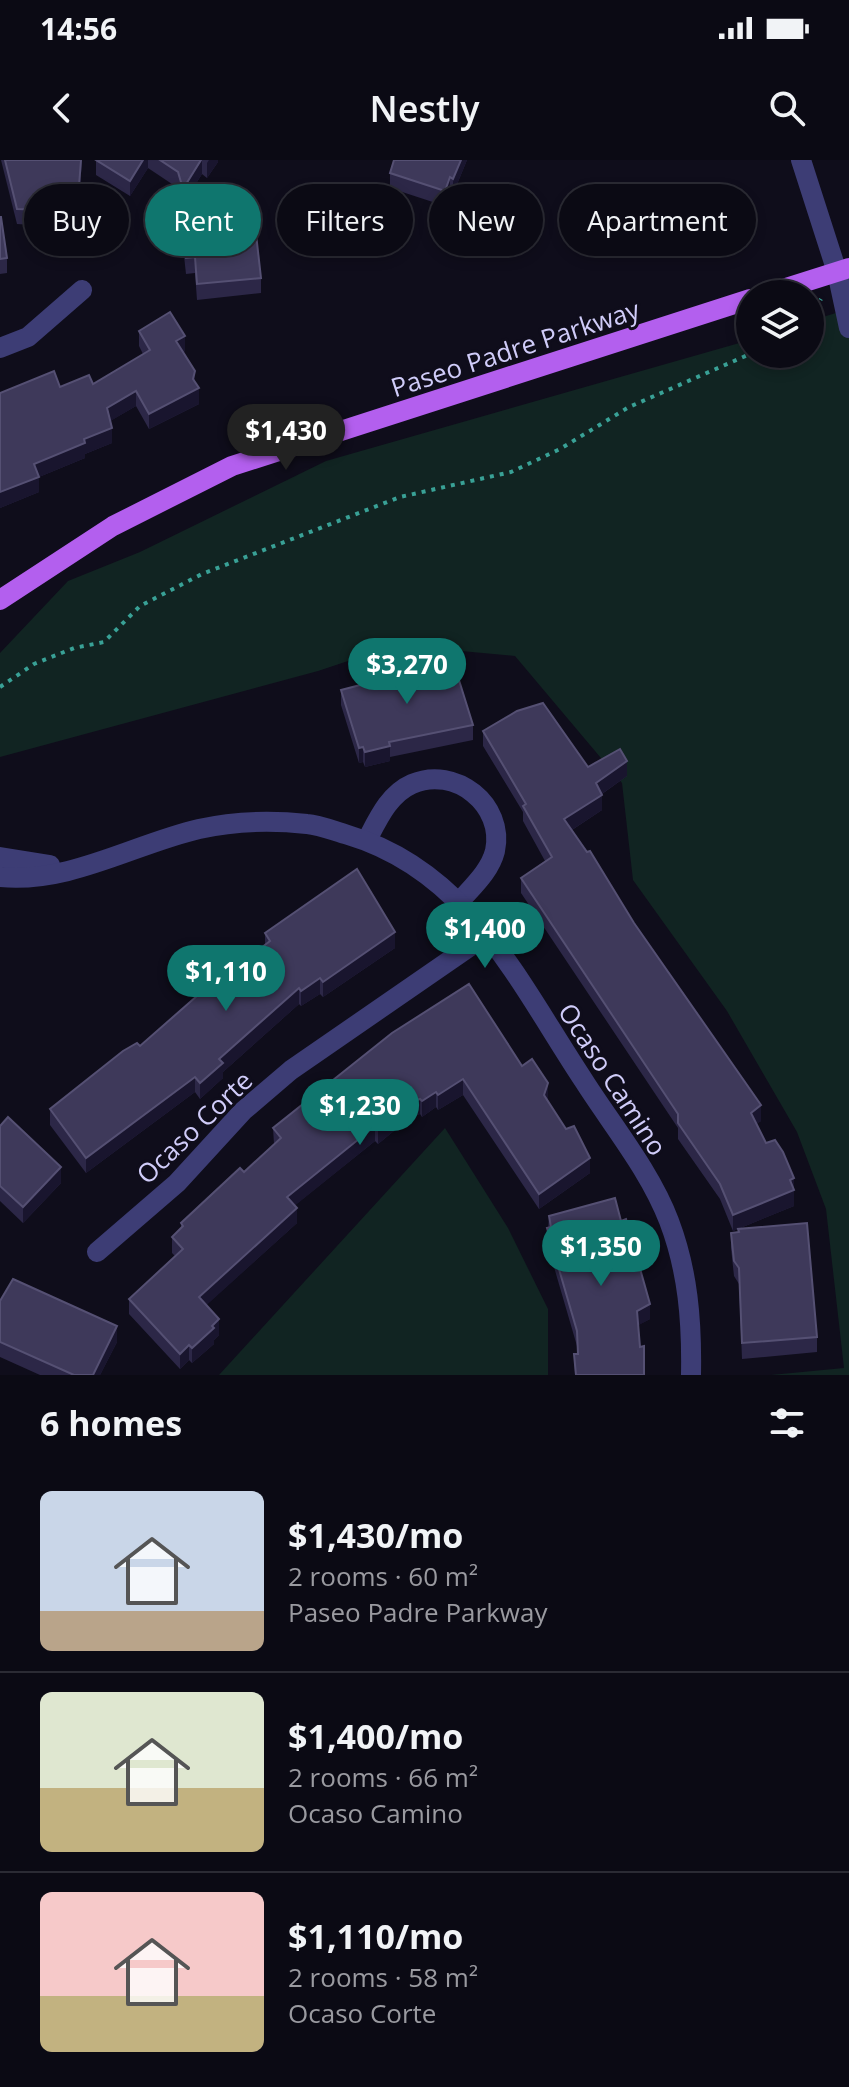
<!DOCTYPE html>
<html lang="en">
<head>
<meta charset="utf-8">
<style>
	:root { --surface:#0b0a14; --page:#191822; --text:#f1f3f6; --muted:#9a9aa0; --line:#2b2b34; --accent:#0f766e }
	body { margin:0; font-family:"Open Sans",sans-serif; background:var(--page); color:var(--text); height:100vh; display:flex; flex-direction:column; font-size:30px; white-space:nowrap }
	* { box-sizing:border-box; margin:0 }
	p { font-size:26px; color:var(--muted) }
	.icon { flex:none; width:44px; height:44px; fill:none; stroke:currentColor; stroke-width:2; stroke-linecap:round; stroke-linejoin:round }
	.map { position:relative; height:1215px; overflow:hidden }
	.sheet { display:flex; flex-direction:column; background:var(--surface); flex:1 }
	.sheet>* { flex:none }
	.banner { position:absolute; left:24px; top:24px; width:802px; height:72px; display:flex; gap:16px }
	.fabs { position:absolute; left:736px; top:120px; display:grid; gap:16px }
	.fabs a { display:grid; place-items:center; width:88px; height:88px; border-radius:50%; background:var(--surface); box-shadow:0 4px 12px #0003,0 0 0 2px var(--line); font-size:40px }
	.price { position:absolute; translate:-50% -68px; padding:0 18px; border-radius:28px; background:var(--accent); color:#fff; font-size:26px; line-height:52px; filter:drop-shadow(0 2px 4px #0008) }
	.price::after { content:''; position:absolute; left:50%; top:48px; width:24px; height:18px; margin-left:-12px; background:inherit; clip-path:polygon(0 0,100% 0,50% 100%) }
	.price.active { background:#222; color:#fff }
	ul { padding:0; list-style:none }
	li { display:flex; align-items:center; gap:24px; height:200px; padding:0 40px }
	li+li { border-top:2px solid var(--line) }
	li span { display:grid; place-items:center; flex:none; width:224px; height:160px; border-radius:12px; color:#555 }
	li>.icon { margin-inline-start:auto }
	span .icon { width:96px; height:96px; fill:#fffc; stroke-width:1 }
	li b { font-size:34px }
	h2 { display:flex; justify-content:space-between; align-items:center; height:96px; padding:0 40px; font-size:34px }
	.chip { padding:0 28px; border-radius:36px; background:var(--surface); box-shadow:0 4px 12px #0003,0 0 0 2px var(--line); font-size:28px; line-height:72px }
	.chip.active { background:var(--accent); color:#fff }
	.status { display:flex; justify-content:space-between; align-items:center; height:56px; padding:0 40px; background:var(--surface); direction:ltr }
	.status svg { height:22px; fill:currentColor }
	header { display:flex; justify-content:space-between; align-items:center; height:104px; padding:0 40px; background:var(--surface); font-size:36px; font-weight:600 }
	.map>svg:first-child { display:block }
</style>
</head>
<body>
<div class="status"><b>14:56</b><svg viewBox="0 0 49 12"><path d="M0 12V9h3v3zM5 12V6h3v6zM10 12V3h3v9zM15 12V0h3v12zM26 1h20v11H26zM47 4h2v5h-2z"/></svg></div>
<header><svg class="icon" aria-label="back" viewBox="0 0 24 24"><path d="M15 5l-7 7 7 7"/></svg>Nestly<svg class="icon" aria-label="search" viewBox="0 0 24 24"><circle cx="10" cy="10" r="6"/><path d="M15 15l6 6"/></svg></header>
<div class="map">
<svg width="849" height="1215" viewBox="0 0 849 1215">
	<rect width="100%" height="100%" fill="#0f0d1b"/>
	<g fill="#112422">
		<path d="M 849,149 L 849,1215 L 771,1215 L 844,1208 L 826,1049 L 797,972 L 727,851 L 633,720 L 622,623 L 515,496 L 396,485 L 318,511 L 0,597 L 0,493 L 68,421 L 140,392 L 326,301 L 750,180 L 750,194 L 810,194 L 810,161 Z"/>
		<path d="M 445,968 L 508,1068 L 548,1149 L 548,1215 L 219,1215 Z"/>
	</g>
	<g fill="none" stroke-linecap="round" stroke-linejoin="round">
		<g stroke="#39a196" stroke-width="4" stroke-dasharray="4 6" stroke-linecap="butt">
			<path d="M 810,157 L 821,139"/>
			<path d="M 0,527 L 34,504 L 74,488 L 104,482 L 140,446 L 202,414 L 400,337 L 511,312 L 560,289 L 629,247 L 750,194"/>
		</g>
		<g stroke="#3d3d75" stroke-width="20">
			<path d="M 801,0 L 837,112 L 849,168"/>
			<path d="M 0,188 L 28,177 L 82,130"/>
			<path d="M 367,680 C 378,659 389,634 412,624 C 455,605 505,645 495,691 C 490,711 473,726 460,741"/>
			<path d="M 0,697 L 50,705"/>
			<path d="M 0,717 C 69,724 134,684 199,669 C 235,661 270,660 307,664 C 320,665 334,671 348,675 C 469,711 519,823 584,921 C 612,965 650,1011 669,1061 C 688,1111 692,1161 691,1215"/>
			<path d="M 97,1092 L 177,1023 L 243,951 L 291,910 L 488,774"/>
		</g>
		<g stroke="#b35fee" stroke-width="20">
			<path d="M 767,134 L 849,108"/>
			<path d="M 0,440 L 113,366 L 232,306 L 750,139"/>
		</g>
	</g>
	<g fill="#2c2747">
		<path d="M 1,0 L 82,0 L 78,54 L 48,52 L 47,66 L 17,64 Z"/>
		<path d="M 96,0 L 218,0 L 218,2 L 207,18 L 202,14 L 183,44 L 178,28 L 148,8 L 130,36 L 96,15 Z"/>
		<path d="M 394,0 L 467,0 L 453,34 L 450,33 L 445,46 L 390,28 L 390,13 Z"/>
		<path d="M 0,57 L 7,98 L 7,113 L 0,114 Z"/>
		<path d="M 182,63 L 237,67 L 261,118 L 261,133 L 197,140 L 195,113 L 186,114 L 182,78 Z"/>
		<path d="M 139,171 L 185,191 L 183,192 L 195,221 L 199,244 L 149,269 L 136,246 L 110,261 L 112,283 L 85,294 L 85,298 L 39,317 L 39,332 L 0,348 L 0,233 L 60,227 L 93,224 L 143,194 L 139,186 Z"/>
		<path d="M 341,530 L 473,565 L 473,580 L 390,597 L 390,601 L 365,607 L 363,602 L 359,603 L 341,545 Z"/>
		<path d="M 483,571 L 588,607 L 627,616 L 602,634 L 602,650 L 572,670 L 634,763 L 761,961 L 756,964 L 766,983 L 794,1018 L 794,1046 L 733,1071 L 720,1039 L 678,979 L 678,968 L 521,733 L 521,718 L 545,701 L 523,661 L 523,652 L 483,586 Z"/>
		<path d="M 265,773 L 395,788 L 323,837 L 320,834 L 301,846 L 299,844 L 223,912 L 223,918 L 200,939 L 195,932 L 86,1013 L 50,965 L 50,949 L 140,886 L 265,785 Z"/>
		<path d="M 392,873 L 522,906 L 548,938 L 547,940 L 590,1013 L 539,1049 L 463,935 L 438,950 L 436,947 L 422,957 L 420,954 L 411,957 L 378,984 L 375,981 L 295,1045 L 297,1063 L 206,1145 L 219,1175 L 214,1180 L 214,1184 L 192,1203 L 189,1200 L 180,1209 L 129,1154 L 129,1139 L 175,1096 L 172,1093 L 172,1077 L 181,1068 L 181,1063 L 244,1012 L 274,984 L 273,968 Z"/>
		<path d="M 0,966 L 61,1023 L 23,1063 L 0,1041 Z"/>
		<path d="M 549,1056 L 650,1159 L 638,1165 L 640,1187 L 644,1215 L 575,1215 L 574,1194 L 577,1194 L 577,1186 L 547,1083 Z"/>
		<path d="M 738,1069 L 817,1177 L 817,1192 L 742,1199 L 739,1124 L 734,1116 L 731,1088 L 731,1073 L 738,1073 Z"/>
		<path d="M 0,1141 L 117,1182 L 100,1215 L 40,1215 L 0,1197 Z"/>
	</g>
	<g fill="#19152e">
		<path d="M 81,0 L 82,0 L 78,54 L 78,39 Z"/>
		<path d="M 143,0 L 148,0 L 148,8 L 130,36 L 130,21 Z"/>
		<path d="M 202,0 L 202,14 L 183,44 L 183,29 Z"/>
		<path d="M 209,0 L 218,0 L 218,2 L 207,18 L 207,3 Z"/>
		<path d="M 461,0 L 467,0 L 453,34 L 453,19 Z"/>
		<path d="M 450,17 L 450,33 L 445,46 L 445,31 Z"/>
		<path d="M 185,176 L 185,191 L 176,196 L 176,181 Z"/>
		<path d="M 195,211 L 195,227 L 199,228 L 199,244 L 149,269 L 149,254 L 193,219 Z"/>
		<path d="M 136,231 L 136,246 L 107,263 L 107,248 Z"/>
		<path d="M 112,268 L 112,283 L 85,294 L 85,298 L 39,317 L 39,332 L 0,348 L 0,332 L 34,304 L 84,279 Z"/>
		<path d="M 390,586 L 390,601 L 365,607 L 365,592 Z"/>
		<path d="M 363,587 L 363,602 L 359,603 L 359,588 Z"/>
		<path d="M 627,601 L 627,616 L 596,638 L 596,623 Z"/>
		<path d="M 602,635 L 602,650 L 564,675 L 564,659 Z"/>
		<path d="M 395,772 L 395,788 L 323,837 L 323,822 Z"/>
		<path d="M 320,818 L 320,834 L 301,846 L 301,831 Z"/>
		<path d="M 299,828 L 299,844 L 223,912 L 223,918 L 200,939 L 200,923 L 219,899 Z"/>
		<path d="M 195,917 L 195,932 L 86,1013 L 86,998 Z"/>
		<path d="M 463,919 L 463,935 L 438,950 L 438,935 Z"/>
		<path d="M 548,923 L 548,938 L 544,950 L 544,935 Z"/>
		<path d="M 436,932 L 436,947 L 422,957 L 422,941 Z"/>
		<path d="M 420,939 L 420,954 L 411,957 L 378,984 L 378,969 L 411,942 Z"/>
		<path d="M 761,945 L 761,961 L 751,968 L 751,953 Z"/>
		<path d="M 375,966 L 375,981 L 287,1052 L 287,1037 Z"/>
		<path d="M 590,998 L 590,1013 L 539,1049 L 539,1034 Z"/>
		<path d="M 61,1007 L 61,1023 L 23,1063 L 23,1047 Z"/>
		<path d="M 794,1018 L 794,1046 L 733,1071 L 733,1055 Z"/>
		<path d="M 297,1048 L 297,1063 L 199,1152 L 199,1137 Z"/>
		<path d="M 650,1144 L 650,1159 L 637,1166 L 637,1151 Z"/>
		<path d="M 219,1159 L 219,1175 L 214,1180 L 214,1184 L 192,1203 L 192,1188 Z"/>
		<path d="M 117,1166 L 117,1182 L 100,1215 L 93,1215 Z"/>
		<path d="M 189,1185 L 189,1200 L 180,1209 L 180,1194 Z"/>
	</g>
	<g fill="#3e395a" stroke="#555073" stroke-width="2">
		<path d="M 5,0 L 81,0 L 78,39 L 48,37 L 47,50 L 17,49 Z"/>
		<path d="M 96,0 L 143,0 L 130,21 Z"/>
		<path d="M 160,0 L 201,0 L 183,29 L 178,12 Z"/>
		<path d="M 394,0 L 461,0 L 453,19 L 450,17 L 445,31 L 390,13 Z"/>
		<path d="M 0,57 L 1,57 L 7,98 L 0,99 Z"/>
		<path d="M 237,62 L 237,67 L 255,65 L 261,118 L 197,124 L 195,97 L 186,98 L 182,63 Z"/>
		<path d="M 170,152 L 185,176 L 176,181 L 195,211 L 193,219 L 199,228 L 149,254 L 136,231 L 107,248 L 112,268 L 84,279 L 85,283 L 34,304 L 39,317 L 0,332 L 0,233 L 54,211 L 60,227 L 89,215 L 93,224 L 150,190 L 139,171 Z"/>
		<path d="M 453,501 L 473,565 L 389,582 L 390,586 L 365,592 L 363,587 L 359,588 L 341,530 Z"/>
		<path d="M 543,543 L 588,607 L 620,589 L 627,601 L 596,623 L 602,635 L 564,659 L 587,692 L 590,691 L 634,763 L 761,945 L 751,953 L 766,983 L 775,980 L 783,992 L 794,1018 L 790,1020 L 794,1030 L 733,1055 L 720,1024 L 678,963 L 678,954 L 521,718 L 552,697 L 523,646 L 526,644 L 483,571 L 517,551 Z"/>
		<path d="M 357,709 L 395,772 L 323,822 L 320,818 L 301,831 L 299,828 L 219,899 L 223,903 L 200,923 L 195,917 L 86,998 L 50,949 L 123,891 L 137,883 L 140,886 L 239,799 L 243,802 L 270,781 L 265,773 Z"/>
		<path d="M 469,824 L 522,906 L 532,899 L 548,923 L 544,935 L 566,969 L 574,966 L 590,998 L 539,1034 L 463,919 L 438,935 L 436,932 L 422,941 L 420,939 L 411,942 L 378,969 L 375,966 L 287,1037 L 297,1048 L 199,1137 L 219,1159 L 212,1166 L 214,1168 L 192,1188 L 189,1185 L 180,1194 L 129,1139 L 183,1089 L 172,1077 L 183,1066 L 181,1063 L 240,1008 L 244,1012 L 281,978 L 273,968 L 392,873 Z"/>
		<path d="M 8,957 L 61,1007 L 23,1047 L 0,1026 L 0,966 Z"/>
		<path d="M 615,1038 L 621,1061 L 626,1059 L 650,1144 L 637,1151 L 640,1187 L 644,1186 L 644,1215 L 576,1215 L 574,1194 L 578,1194 L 577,1171 L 547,1068 L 551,1067 L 549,1056 Z"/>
		<path d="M 807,1063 L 817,1177 L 742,1183 L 739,1108 L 734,1101 L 731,1073 L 739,1072 L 738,1069 Z"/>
		<path d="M 13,1119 L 117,1166 L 93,1215 L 74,1215 L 0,1182 L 0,1141 Z"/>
	</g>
	<g text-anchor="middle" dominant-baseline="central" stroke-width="6" stroke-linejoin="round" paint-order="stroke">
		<g font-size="26" fill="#d0ccf9" stroke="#0f0d1b">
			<text transform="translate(515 188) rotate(-18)">Paseo Padre Parkway</text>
			<text transform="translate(613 919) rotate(57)">Ocaso Camino</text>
			<text transform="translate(194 967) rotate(-44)">Ocaso Corte</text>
		</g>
	</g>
</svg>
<div class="fabs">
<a><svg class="icon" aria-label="layers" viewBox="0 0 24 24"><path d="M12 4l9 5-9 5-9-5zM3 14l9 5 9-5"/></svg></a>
</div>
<b class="price active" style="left:286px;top:312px">$1,430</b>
<b class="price" style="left:407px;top:546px">$3,270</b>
<b class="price" style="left:485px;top:810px">$1,400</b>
<b class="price" style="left:226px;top:853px">$1,110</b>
<b class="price" style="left:360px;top:987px">$1,230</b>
<b class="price" style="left:601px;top:1128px">$1,350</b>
<div class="banner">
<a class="chip">Buy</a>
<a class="chip active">Rent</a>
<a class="chip">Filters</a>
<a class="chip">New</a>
<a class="chip">Apartment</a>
</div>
</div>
<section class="sheet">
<h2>6 homes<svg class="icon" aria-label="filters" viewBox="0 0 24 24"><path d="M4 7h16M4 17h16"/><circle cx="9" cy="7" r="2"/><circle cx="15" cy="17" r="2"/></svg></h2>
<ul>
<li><span style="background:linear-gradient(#c9d6e8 75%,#b9a48a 0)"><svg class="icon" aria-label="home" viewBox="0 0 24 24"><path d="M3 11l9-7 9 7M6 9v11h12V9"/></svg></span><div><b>$1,430/mo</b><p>2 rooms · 60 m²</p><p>Paseo Padre Parkway</p></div></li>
<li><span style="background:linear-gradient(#dfe7d0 60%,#c2b280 0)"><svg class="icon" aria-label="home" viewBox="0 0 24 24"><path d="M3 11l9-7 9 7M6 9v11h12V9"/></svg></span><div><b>$1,400/mo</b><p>2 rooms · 66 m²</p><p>Ocaso Camino</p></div></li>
<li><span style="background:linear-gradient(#f6c9c9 65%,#c2b280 0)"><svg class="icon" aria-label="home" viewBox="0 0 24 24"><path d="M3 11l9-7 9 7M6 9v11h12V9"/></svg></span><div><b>$1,110/mo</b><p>2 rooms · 58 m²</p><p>Ocaso Corte</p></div></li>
</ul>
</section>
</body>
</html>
